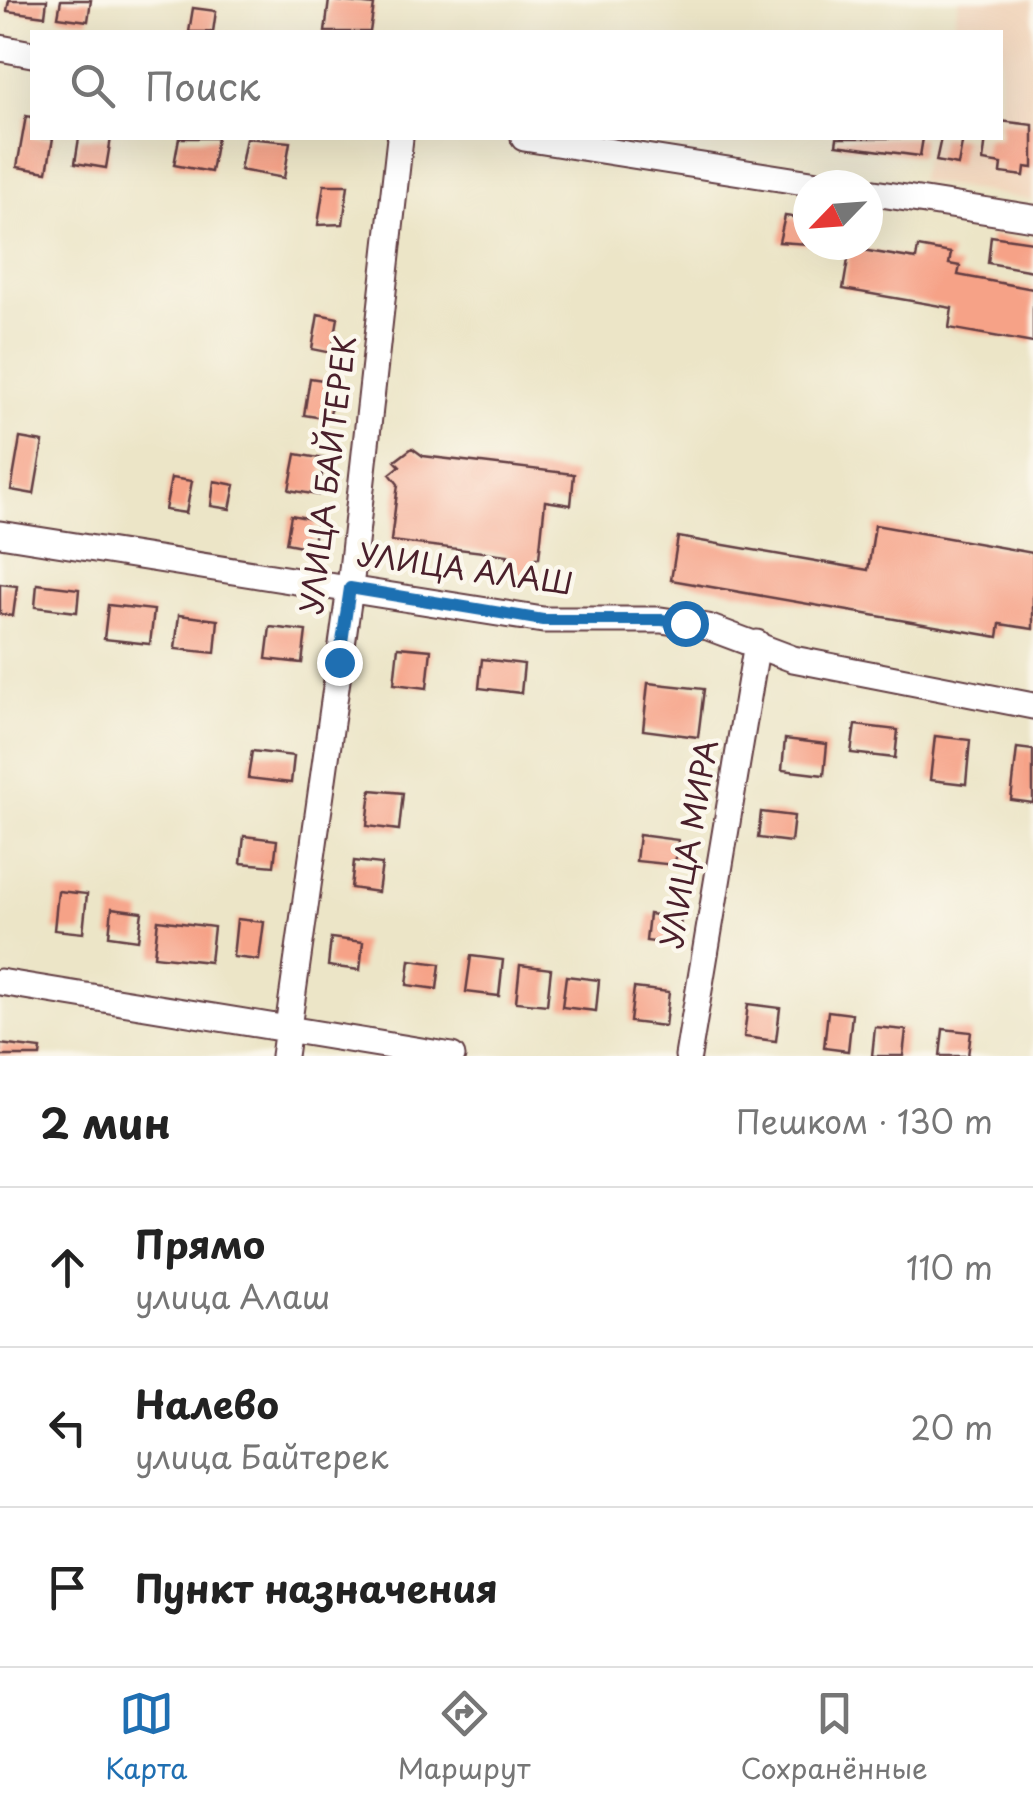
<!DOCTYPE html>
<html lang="ru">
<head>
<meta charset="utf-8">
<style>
	:root { --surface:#fff; --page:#f2f2f2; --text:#222; --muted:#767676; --line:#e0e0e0; --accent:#1f6fb2 }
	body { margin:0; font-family:"Playpen Sans",sans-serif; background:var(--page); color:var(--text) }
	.compass { position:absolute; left:793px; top:170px; width:90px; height:90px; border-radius:50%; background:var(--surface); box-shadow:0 10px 40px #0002; rotate:245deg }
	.stop { position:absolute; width:30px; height:30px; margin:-22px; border:8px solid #1f6fb2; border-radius:50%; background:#fff }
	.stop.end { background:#1f6fb2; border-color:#fff; box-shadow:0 2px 10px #0008 }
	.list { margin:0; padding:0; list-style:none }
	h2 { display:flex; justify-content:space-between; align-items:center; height:130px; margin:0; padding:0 40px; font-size:42px }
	h2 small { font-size:32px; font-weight:400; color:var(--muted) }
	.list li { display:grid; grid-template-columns:65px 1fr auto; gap:30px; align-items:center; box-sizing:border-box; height:160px; padding:0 40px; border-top:2px solid var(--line) }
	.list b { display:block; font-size:38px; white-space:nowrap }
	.list p { margin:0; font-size:32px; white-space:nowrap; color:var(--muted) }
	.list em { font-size:32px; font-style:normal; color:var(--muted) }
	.icon { flex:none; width:55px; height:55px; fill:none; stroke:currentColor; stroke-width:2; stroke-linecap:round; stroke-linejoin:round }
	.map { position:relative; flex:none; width:1033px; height:1056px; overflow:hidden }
	.search { position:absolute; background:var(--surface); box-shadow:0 10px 40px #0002; left:30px; right:30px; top:30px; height:110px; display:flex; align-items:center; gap:25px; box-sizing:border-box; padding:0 35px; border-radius:0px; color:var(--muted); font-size:38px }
	.sheet { height:610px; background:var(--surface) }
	nav { display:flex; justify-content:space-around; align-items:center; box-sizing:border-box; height:140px; border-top:2px solid var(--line); background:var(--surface); font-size:28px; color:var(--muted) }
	nav a { display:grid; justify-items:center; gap:5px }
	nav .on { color:var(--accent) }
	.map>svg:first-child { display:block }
</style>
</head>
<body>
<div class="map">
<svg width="1033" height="1056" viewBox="0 0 1033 1056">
	<rect width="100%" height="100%" fill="#fbf7ec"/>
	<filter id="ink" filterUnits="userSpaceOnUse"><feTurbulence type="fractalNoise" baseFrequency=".01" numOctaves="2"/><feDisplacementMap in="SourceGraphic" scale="20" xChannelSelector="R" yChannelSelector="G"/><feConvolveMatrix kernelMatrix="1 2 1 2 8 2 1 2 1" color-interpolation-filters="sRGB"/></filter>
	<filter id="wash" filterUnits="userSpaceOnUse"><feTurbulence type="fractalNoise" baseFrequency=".0048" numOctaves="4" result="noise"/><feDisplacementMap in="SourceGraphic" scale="40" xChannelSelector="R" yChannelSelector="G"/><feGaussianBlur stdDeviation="2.25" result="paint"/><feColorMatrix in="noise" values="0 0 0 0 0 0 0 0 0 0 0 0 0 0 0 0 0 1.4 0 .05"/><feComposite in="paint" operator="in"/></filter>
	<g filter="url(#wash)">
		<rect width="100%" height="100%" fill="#ece5c7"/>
		<path fill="#f1d5bc" d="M 959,0 L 1033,0 L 1033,200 L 919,181 L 929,138 L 1000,138 L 1000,32 L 952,32 Z"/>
		<g id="blocks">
			<path fill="#f6a287" d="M 9,0 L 47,0 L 45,16 L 7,11 Z
				M 61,0 L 91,0 L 88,21 L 58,17 Z
				M 329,0 L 374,5 L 370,32 L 325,32 Z
				M 193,8 L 216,11 L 213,32 L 189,32 Z
				M 26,116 L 32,117 L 32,138 L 53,138 L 47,172 L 17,167 Z
				M 1000,121 L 1033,125 L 1033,168 L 1025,167 L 1024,176 L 1001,173 L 1002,164 L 983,161 L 986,138 L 1000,138 Z
				M 79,138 L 111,138 L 106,168 L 75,163 Z
				M 179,138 L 217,138 L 211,172 L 174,165 Z
				M 246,138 L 290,142 L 284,178 L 240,170 Z
				M 837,138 L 923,138 L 920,156 L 836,145 Z
				M 941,138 L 963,138 L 958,165 L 936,161 Z
				M 324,185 L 348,185 L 343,224 L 318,225 Z
				M 785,216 L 808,219 L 808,244 L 779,242 Z
				M 991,236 L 1033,242 L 1033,271 L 988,263 Z
				M 918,247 L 951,253 L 949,264 L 960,266 L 958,275 L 1033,289 L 1033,343 L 949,328 L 952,308 L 843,289 L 850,248 L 916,259 Z
				M 318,314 L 338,318 L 332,353 L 312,349 Z
				M 310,378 L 336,382 L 329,419 L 304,415 Z
				M 20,438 L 43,442 L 34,494 L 11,490 Z
				M 412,448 L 423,456 L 574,474 L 571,505 L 545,501 L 539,558 L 536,558 L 532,581 L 504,577 L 508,555 L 391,541 L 398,484 L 390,474 L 400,466 L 395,461 Z
				M 296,454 L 325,459 L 318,495 L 289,490 Z
				M 171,478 L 192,481 L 186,513 L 165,510 Z
				M 214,481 L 235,485 L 230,509 L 211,506 Z
				M 291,515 L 317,520 L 312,548 L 286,543 Z
				M 875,525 L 1033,553 L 1033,629 L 1000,624 L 998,637 L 671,580 L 678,537 L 868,570 Z
				M 0,584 L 17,586 L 13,616 L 0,614 Z
				M 37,584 L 79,589 L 77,612 L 35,607 Z
				M 108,605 L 154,610 L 150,644 L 104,639 Z
				M 179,615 L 218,620 L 215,653 L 175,649 Z
				M 270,627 L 306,631 L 302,663 L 266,659 Z
				M 398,647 L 431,650 L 427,688 L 394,684 Z
				M 482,659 L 524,664 L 521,693 L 479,688 Z
				M 648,683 L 704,689 L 698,737 L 643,730 Z
				M 855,725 L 898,730 L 895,758 L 851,753 Z
				M 935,736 L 970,740 L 966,784 L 930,780 Z
				M 785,739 L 827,744 L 824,775 L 782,770 Z
				M 1017,748 L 1033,750 L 1033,803 L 1011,800 Z
				M 252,751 L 294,756 L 291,783 L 248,778 Z
				M 371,790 L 403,793 L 399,830 L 367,826 Z
				M 761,812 L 794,816 L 791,842 L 758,838 Z
				M 639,835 L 678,840 L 675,865 L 636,861 Z
				M 244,836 L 277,840 L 274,866 L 241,863 Z
				M 354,861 L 382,864 L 378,892 L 351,888 Z
				M 58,891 L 87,894 L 83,933 L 54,930 Z
				M 112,908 L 142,912 L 138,940 L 109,936 Z
				M 649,914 L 681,918 L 678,945 L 646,941 Z
				M 237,919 L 264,922 L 259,960 L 233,957 Z
				M 158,920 L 214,927 L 210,962 L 154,956 Z
				M 331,938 L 363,942 L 360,970 L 328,966 Z
				M 471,956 L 503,960 L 499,996 L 466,992 Z
				M 410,960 L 440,964 L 437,989 L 407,985 Z
				M 520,965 L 551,969 L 547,1005 L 516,1002 Z
				M 566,976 L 599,980 L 596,1011 L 562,1007 Z
				M 634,988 L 669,992 L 665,1026 L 630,1022 Z
				M 748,1004 L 780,1008 L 776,1041 L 744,1037 Z
				M 828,1011 L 852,1014 L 848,1051 L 824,1048 Z
				M 875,1027 L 906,1030 L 903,1056 L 872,1056 Z
				M 943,1029 L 971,1032 L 968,1056 L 940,1056 Z
				M 0,1044 L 41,1049 L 40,1056 L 0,1056 Z"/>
		</g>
	</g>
	<g filter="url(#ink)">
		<use href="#blocks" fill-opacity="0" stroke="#623d42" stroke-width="2.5"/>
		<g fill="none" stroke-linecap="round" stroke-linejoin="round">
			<defs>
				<path id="minor" d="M 0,48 L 32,54
					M 524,138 L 824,185
					M 868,192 L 1033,218
					M 0,534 L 543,620 L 661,620 L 708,627 L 793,659 L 1033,706
					M 0,982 L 452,1056
					M 284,1056 L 350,588 L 400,138
					M 688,1056 L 757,643"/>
			</defs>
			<use href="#minor" stroke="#623d42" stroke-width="29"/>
			<use href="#minor" stroke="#fff" stroke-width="25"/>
		</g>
	</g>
	<g fill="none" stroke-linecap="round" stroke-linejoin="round" filter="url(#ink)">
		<path stroke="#1f6fb2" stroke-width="12" d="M 339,662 L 350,588 L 543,620 L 662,620 L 685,623"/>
	</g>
	<g text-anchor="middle" stroke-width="9" stroke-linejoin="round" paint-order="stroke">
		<g font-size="30" fill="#4a1f2b" stroke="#fbf7ec">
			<text transform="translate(329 475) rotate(-83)" y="10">УЛИЦА БАЙТЕРЕК</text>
			<text transform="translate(465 570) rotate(8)" y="10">УЛИЦА АЛАШ</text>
			<text transform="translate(690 844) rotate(-80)" y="10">УЛИЦА МИРА</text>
		</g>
	</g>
</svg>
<svg class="compass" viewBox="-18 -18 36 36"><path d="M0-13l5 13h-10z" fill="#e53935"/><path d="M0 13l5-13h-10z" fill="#767676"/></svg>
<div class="stop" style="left:685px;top:623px"></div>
<div class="stop end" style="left:339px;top:662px"></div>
<div class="search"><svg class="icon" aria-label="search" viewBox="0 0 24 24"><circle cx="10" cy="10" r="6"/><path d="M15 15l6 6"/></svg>Поиск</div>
</div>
<section class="sheet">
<h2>2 мин<small>Пешком · 130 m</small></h2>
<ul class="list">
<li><svg class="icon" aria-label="ahead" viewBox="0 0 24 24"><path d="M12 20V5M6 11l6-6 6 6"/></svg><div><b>Прямо</b><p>улица Алаш</p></div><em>110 m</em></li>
<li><svg class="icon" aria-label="left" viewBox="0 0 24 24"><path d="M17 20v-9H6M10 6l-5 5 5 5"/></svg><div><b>Налево</b><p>улица Байтерек</p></div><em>20 m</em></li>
<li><svg class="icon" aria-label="arrive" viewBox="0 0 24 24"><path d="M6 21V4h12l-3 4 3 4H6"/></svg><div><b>Пункт назначения</b></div></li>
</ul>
</section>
<nav>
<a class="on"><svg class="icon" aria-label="map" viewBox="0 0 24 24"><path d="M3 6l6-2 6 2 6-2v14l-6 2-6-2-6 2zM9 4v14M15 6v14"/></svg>Карта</a>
<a><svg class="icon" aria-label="directions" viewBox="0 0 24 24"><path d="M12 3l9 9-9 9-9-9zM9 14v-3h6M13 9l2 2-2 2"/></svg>Маршрут</a>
<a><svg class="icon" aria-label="saved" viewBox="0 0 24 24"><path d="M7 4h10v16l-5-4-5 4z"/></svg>Сохранённые</a>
</nav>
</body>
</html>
